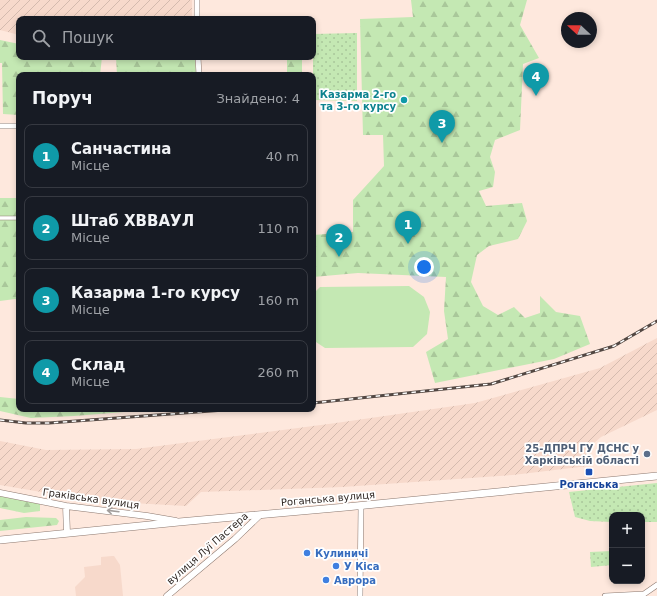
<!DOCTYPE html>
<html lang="uk">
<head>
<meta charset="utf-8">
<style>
	:root { --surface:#171b24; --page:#242831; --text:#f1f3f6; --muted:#9ea1a6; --line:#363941; --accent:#d14473 }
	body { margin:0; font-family:"DejaVu Sans",sans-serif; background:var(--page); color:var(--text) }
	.controls { position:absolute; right:12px; bottom:12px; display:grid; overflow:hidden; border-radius:8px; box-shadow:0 2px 6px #0003 }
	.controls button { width:36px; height:36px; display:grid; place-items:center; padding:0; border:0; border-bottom:1px solid var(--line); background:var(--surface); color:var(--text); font:20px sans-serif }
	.compass { position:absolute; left:561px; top:12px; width:36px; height:36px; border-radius:50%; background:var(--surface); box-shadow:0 2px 6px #0003; rotate:292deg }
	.you { position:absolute; left:424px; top:267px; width:14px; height:14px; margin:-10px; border:3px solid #fff; border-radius:50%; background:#1a73e8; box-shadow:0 0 0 6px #1a73e833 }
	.badge { display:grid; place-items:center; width:26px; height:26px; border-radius:50%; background:var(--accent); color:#fff; font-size:13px; font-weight:700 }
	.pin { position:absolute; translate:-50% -33px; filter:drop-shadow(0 1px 2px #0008) }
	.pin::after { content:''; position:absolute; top:21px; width:14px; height:12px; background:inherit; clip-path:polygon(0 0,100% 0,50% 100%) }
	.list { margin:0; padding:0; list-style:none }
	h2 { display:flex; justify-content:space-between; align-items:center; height:52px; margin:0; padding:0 16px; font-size:17px }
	h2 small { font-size:13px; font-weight:400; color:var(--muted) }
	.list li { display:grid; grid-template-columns:26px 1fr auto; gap:12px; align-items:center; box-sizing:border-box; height:64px; margin:0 8px 8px; padding:0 8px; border:1px solid var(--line); border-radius:8px }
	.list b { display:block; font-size:15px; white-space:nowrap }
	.list p { margin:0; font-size:13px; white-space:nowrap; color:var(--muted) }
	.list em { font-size:13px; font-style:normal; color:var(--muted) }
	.icon { flex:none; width:22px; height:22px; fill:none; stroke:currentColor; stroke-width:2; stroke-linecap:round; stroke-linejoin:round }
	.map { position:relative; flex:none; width:657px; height:596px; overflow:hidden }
	.search { position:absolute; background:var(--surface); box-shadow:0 2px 6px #0003; left:16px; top:16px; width:300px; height:44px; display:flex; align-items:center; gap:10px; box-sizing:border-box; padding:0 14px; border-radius:8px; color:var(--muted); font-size:15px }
	.panel { position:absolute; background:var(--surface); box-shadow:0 2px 6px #0003; left:16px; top:72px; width:300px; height:340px; border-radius:8px }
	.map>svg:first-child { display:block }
</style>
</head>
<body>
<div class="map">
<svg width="657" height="596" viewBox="0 0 657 596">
	<defs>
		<pattern id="industrial-furrows" width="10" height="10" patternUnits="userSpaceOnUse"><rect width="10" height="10" fill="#f7d9cb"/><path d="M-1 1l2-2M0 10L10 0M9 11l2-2" fill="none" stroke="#d4baae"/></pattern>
		<pattern id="grass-dots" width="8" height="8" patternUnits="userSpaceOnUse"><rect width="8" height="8" fill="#c4e8b3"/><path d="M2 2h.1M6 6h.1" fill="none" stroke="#a9c79a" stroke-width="1.8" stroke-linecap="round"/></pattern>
		<pattern id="forest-firs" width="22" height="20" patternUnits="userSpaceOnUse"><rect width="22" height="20" fill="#c4e8b3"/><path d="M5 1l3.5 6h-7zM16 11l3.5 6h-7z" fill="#a9c79a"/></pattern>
	</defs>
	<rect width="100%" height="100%" fill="#fee8dd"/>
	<path fill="#f7d9cb" d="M 112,556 L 114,556 L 120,565 L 123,596 L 76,596 L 75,587 L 85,577 L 84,567 L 101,565 L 101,557 Z"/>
	<path fill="url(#industrial-furrows)" d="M 0,0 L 192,0 L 192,19 L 19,19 L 19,35 L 0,30 Z
		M 657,338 L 657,410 L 601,437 L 586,450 L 588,466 L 513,475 L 343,487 L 201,492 L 186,506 L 132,503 L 47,493 L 0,485 L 0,441 L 46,450 L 136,449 L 336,423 L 475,403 L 600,368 Z"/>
	<path fill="url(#grass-dots)" d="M 357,33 L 357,101 L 313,100 L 313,34 Z
		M 657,483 L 657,522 L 642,522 L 642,515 L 612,515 L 612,522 L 590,521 L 575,517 L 569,492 Z
		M 612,551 L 612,565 L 591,567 L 590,552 Z"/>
	<path fill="url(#forest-firs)" d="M 411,0 L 527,0 L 520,25 L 539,58 L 523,64 L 520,130 L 495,140 L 490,157 L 495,172 L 493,187 L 479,191 L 486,206 L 522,203 L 527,221 L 518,239 L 489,246 L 477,255 L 471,282 L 483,306 L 498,315 L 514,307 L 525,318 L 540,313 L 540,296 L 556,312 L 580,316 L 590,344 L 554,359 L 435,383 L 426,352 L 448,339 L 444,311 L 446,277 L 358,273 L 313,277 L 313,235 L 353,232 L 353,200 L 384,166 L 383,135 L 363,135 L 360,19 L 413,17 Z
		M 0,40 L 19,44 L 19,57 L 102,57 L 100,75 L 19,75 L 19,115 L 3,114 L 2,63 L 0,63 Z
		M 116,57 L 195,57 L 196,75 L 117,75 Z
		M 287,57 L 302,57 L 302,75 L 287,75 Z
		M 0,198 L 19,198 L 19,300 L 15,299 L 0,301 Z
		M 0,397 L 19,399 L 19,409 L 124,409 L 124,412 L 74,416 L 31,418 L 0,411 Z
		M 0,496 L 40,504 L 40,511 L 24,513 L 0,508 Z
		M 26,517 L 56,518 L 59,521 L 57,525 L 0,531 L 0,520 Z"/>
	<path fill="#c4e8b3" d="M 409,286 L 424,297 L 430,312 L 427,334 L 413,347 L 325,348 L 313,340 L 313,294 L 320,287 Z"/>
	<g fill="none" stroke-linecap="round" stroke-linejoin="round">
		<defs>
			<path id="pedestrian" d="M 0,218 L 19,218"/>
			<path id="minor" d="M 197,0 L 197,19
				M 198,57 L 199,75
				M 0,126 L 19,126
				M 360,596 L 361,506
				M 605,596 L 644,594 L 657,585"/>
			<path id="tertiary" d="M 0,493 L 66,506 L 147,516 L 176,521
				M 66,506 L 67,533
				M 167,596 L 235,539 L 260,515"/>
			<path id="secondary" d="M 0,540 L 179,522 L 346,507 L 657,476"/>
		</defs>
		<use href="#pedestrian" stroke="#8c786f" stroke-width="4.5"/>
		<use href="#minor" stroke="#8c786f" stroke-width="6"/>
		<use href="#tertiary" stroke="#8c786f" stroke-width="7"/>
		<use href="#secondary" stroke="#8c786f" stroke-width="8"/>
		<use href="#pedestrian" stroke="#fff" stroke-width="3.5"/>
		<use href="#minor" stroke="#fff" stroke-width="5"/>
		<use href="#tertiary" stroke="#fff" stroke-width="6"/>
		<use href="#secondary" stroke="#fff" stroke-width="7"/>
		<defs>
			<path id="rail" d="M 313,403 L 491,384 L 614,346 L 657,321
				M 0,420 L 26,423 L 49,423 L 238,409"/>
		</defs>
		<use href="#rail" stroke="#524742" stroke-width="3"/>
		<use href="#rail" stroke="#fff" stroke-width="1.5" stroke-dasharray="4.5" stroke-linecap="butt"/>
	</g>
	<defs><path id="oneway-shaft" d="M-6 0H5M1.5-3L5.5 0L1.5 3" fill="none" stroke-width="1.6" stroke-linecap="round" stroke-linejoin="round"/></defs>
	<use stroke="#a29e9c" href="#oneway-shaft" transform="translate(113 511) rotate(-173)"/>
	<circle fill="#0f9aa8" stroke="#fff" stroke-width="1.5" cx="404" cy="100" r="4"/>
	<circle fill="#5c6f8a" stroke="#fff" stroke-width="1.5" cx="647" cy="454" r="4"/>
	<rect fill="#1a4fb4" stroke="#fff" stroke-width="1.5" x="585" y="468" width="8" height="8" rx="2"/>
	<g fill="#3f7fe0" stroke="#fff" stroke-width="1.5">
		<circle cx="307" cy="553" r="4"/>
		<circle cx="336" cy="566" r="4"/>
		<circle cx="326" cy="580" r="4"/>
	</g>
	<g text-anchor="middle" stroke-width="3.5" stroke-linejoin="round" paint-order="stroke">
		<g font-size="10" font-weight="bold" fill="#0d838f" stroke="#fff" text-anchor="end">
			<text x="396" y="98">Казарма 2-го<tspan x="396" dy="12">та 3-го курсу</tspan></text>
		</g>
		<g font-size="10" font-weight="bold" fill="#4e5e75" stroke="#fff" text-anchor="end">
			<text x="639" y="452">25-ДПРЧ ГУ ДСНС у<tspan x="639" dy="12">Харківській області</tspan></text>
		</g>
		<g font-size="10" font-weight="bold" fill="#164399" stroke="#fff">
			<text x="589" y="488">Роганська</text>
		</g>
		<g font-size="10" fill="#302824" stroke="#fff">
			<text transform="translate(91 498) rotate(8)" y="4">Граківська вулиця</text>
			<text transform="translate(328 498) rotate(-5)" y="4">Роганська вулиця</text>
			<text transform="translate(207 548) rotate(-41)" y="4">вулиця Луї Пастера</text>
		</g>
		<g font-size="10" font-weight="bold" fill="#366cbe" stroke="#fff" text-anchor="start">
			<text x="315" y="557">Кулиничі</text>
			<text x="344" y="570">У Кіса</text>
			<text x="334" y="584">Аврора</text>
		</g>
	</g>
</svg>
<div class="controls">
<button>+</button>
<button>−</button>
</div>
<svg class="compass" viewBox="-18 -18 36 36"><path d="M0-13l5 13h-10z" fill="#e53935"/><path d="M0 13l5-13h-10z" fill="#9ea1a6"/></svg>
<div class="you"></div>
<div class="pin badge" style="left:408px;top:244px;background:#0f9aa8">1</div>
<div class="pin badge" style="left:339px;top:257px;background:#0f9aa8">2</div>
<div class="pin badge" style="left:442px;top:143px;background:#0f9aa8">3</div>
<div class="pin badge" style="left:536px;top:96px;background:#0f9aa8">4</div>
<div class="search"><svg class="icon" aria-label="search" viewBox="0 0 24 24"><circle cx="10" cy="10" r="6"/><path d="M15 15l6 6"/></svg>Пошук</div>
<section class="panel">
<h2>Поруч<small>Знайдено: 4</small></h2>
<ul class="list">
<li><span class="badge" style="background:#0f9aa8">1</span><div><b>Санчастина</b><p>Місце</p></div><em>40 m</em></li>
<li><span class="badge" style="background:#0f9aa8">2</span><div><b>Штаб ХВВАУЛ</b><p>Місце</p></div><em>110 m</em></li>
<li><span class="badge" style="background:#0f9aa8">3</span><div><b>Казарма 1-го курсу</b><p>Місце</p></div><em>160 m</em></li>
<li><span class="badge" style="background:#0f9aa8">4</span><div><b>Склад</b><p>Місце</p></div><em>260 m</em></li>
</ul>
</section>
</div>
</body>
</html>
